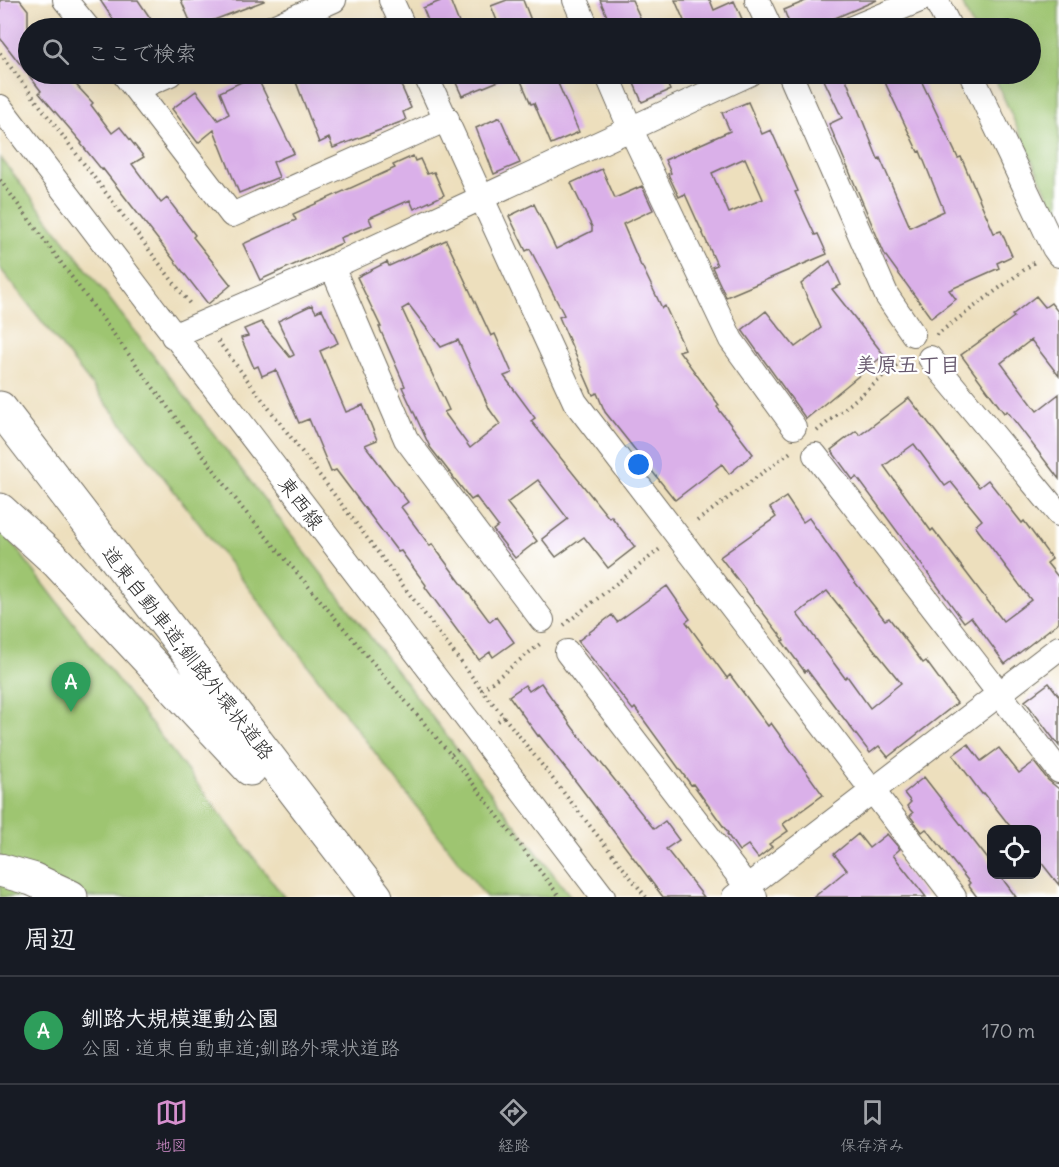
<!DOCTYPE html>
<html lang="ja">
<head>
<meta charset="utf-8">
<style>
	:root { --surface:#171b24; --page:#20242c; --text:#f1f3f6; --muted:#9ea1a6; --line:#363941; --accent:#d690ce }
	body { margin:0; font-family:Delius,"Klee One",sans-serif; background:var(--page); color:var(--text) }
	.controls { position:absolute; right:18px; bottom:18px; display:grid; overflow:hidden; border-radius:12px; box-shadow:0 6px 24px #0002 }
	.controls button { width:54px; height:54px; display:grid; place-items:center; padding:0; border:0; border-bottom:2px solid var(--line); background:var(--surface); color:var(--text); font:30px sans-serif }
	.you { position:absolute; left:639px; top:465px; width:21px; height:21px; margin:-15px; border:4px solid #fff; border-radius:50%; background:#1a73e8; box-shadow:0 0 0 9px #1a73e833 }
	.badge { display:grid; place-items:center; width:39px; height:39px; border-radius:50%; background:var(--accent); color:#fff; font-size:20px; font-weight:700 }
	.pin { position:absolute; translate:-50% -50px; filter:drop-shadow(0 2px 3px #0008) }
	.pin::after { content:''; position:absolute; top:32px; width:21px; height:18px; background:inherit; clip-path:polygon(0 0,100% 0,50% 100%) }
	.list { margin:0; padding:0; list-style:none }
	h2 { display:flex; justify-content:space-between; align-items:center; height:78px; margin:0; padding:0 24px; font-size:26px }
	h2 small { font-size:20px; font-weight:400; color:var(--muted) }
	.list li { display:grid; grid-template-columns:39px 1fr auto; gap:18px; align-items:center; box-sizing:border-box; height:108px; padding:0 24px; border-top:2px solid var(--line) }
	.list b { display:block; font-size:22px; white-space:nowrap }
	.list p { margin:0; font-size:20px; white-space:nowrap; color:var(--muted) }
	.list em { font-size:20px; font-style:normal; color:var(--muted) }
	.icon { flex:none; width:33px; height:33px; fill:none; stroke:currentColor; stroke-width:2; stroke-linecap:round; stroke-linejoin:round }
	.map { position:relative; flex:none; width:1059px; height:897px; overflow:hidden }
	.search { position:absolute; background:var(--surface); box-shadow:0 6px 24px #0002; left:18px; right:18px; top:18px; height:66px; display:flex; align-items:center; gap:15px; box-sizing:border-box; padding:0 21px; border-radius:33px; color:var(--muted); font-size:22px }
	.sheet { height:186px; background:var(--surface) }
	nav { display:flex; justify-content:space-around; align-items:center; box-sizing:border-box; height:84px; border-top:2px solid var(--line); background:var(--surface); font-size:16px; color:var(--muted) }
	nav a { display:grid; justify-items:center; gap:3px }
	nav .on { color:var(--accent) }
	.map>svg:first-child { display:block }
</style>
</head>
<body>
<div class="map">
<svg width="1059" height="897" viewBox="0 0 1059 897">
	<rect width="100%" height="100%" fill="#fff"/>
	<filter id="ink" filterUnits="userSpaceOnUse"><feTurbulence type="fractalNoise" baseFrequency=".0167" numOctaves="2"/><feDisplacementMap in="SourceGraphic" scale="12" xChannelSelector="R" yChannelSelector="G"/><feConvolveMatrix kernelMatrix="1 2 1 2 8 2 1 2 1" color-interpolation-filters="sRGB"/></filter>
	<filter id="wash" filterUnits="userSpaceOnUse"><feTurbulence type="fractalNoise" baseFrequency=".008" numOctaves="4" result="noise"/><feDisplacementMap in="SourceGraphic" scale="24" xChannelSelector="R" yChannelSelector="G"/><feGaussianBlur stdDeviation="1.35" result="paint"/><feColorMatrix in="noise" values="0 0 0 0 0 0 0 0 0 0 0 0 0 0 0 0 0 1.4 0 .05"/><feComposite in="paint" operator="in"/></filter>
	<g filter="url(#wash)">
		<rect width="100%" height="100%" fill="#eddfbd"/>
		<path fill="#9ec571" stroke="#64784e" stroke-width="1.5" d="M 970,0 L 1059,0 L 1059,220 L 993,74 L 1030,74 L 1030,28 L 973,28 L 962,3 Z
			M 0,157 L 571,897 L 486,897 L 131,435 L 0,268 Z
			M 0,527 L 284,897 L 0,897 Z"/>
		<g id="blocks">
			<path fill="#dab0e9" fill-rule="evenodd" d="M 0,0 L 20,0 L 28,10 L 28,74 L 66,74 L 93,103 L 91,105 L 112,133 L 120,127 L 144,157 L 132,164 L 161,203 L 167,198 L 195,235 L 193,237 L 231,285 L 208,304 L 103,169 L 102,170 L 81,144 L 82,143 L 39,93 L 41,91 L 0,38 Z
				M 100,0 L 138,0 L 157,28 L 119,28 Z
				M 181,0 L 264,0 L 264,1 L 193,28 Z
				M 443,0 L 450,0 L 461,28 L 431,28 L 423,8 Z
				M 507,0 L 523,0 L 534,28 L 500,28 L 491,6 Z
				M 600,0 L 632,0 L 645,28 L 612,28 Z
				M 675,0 L 710,0 L 714,10 L 734,1 L 743,21 L 727,28 L 673,28 L 685,23 Z
				M 808,0 L 877,0 L 812,28 L 791,28 L 784,10 Z
				M 293,74 L 396,74 L 411,108 L 403,112 L 406,120 L 333,148 L 329,138 L 319,143 Z
				M 452,74 L 516,74 L 462,96 Z
				M 518,74 L 554,74 L 579,132 L 551,144 L 534,103 L 531,104 Z
				M 630,74 L 663,74 L 670,90 L 642,102 Z
				M 839,74 L 844,74 L 878,159 L 880,158 L 910,227 L 944,211 L 920,151 L 918,152 L 881,74 L 918,74 L 958,158 L 961,157 L 994,233 L 1001,231 L 1012,256 L 997,263 L 999,268 L 949,290 L 956,299 L 931,318 L 885,255 L 829,124 L 842,118 L 824,80 Z
				M 256,75 L 294,153 L 273,162 L 279,177 L 239,193 L 214,130 L 198,143 L 172,109 L 196,91 L 218,120 L 229,114 L 220,92 Z
				M 748,102 L 762,134 L 771,130 L 798,191 L 795,192 L 815,235 L 818,234 L 827,254 L 726,297 L 712,267 L 717,265 L 685,194 L 679,197 L 668,174 L 671,173 L 665,160 L 730,131 L 722,113 ZM 745,158 L 763,199 L 729,213 L 712,173 Z
				M 500,117 L 520,163 L 494,174 L 476,128 Z
				M 413,156 L 415,161 L 420,159 L 427,174 L 434,172 L 444,195 L 414,209 L 410,200 L 369,218 L 372,225 L 340,238 L 342,243 L 260,280 L 243,244 L 296,220 L 293,214 L 395,168 L 393,165 Z
				M 602,169 L 615,198 L 642,186 L 653,210 L 623,224 L 641,266 L 642,266 L 662,308 L 665,306 L 685,349 L 679,351 L 719,405 L 717,407 L 753,454 L 729,474 L 722,464 L 675,500 L 605,412 L 597,393 L 593,395 L 559,317 L 564,315 L 530,249 L 526,251 L 509,216 L 534,204 L 556,249 L 592,231 L 592,227 L 571,183 Z
				M 446,240 L 491,336 L 495,334 L 512,373 L 504,376 L 535,418 L 531,421 L 609,518 L 611,516 L 635,547 L 608,568 L 584,537 L 556,557 L 542,539 L 568,519 L 538,480 L 507,503 L 537,541 L 515,558 L 493,530 L 498,526 L 476,497 L 471,500 L 430,447 L 402,387 L 405,386 L 379,327 L 381,327 L 357,277 L 387,262 L 389,266 ZM 409,305 L 441,347 L 458,340 L 490,410 L 500,424 L 470,448 L 444,412 L 449,410 L 402,309 Z
				M 830,261 L 841,285 L 832,289 L 884,355 L 806,419 L 742,330 L 766,311 L 795,347 L 821,328 L 801,284 Z
				M 1036,296 L 1045,307 L 1051,303 L 1059,313 L 1059,376 L 1031,340 L 1001,363 L 1037,411 L 1059,394 L 1059,479 L 1007,411 L 1004,413 L 961,355 L 1014,317 L 1012,315 Z
				M 312,305 L 316,312 L 322,309 L 338,343 L 320,351 L 346,412 L 363,405 L 377,440 L 365,445 L 408,502 L 401,507 L 430,546 L 432,544 L 490,622 L 496,617 L 514,642 L 493,657 L 490,652 L 479,660 L 425,587 L 426,585 L 401,551 L 398,552 L 336,470 L 331,472 L 309,419 L 299,423 L 276,370 L 262,376 L 258,366 L 254,368 L 241,338 L 248,336 L 244,329 L 261,322 L 290,357 L 294,355 L 278,321 Z
				M 909,398 L 979,487 L 988,480 L 1022,523 L 1024,521 L 1052,559 L 1047,563 L 1059,578 L 1059,622 L 1005,664 L 971,617 L 964,622 L 857,477 L 853,480 L 831,450 L 856,431 L 860,435 ZM 914,444 L 945,486 L 951,482 L 982,520 L 975,526 L 1031,600 L 1003,621 L 933,529 L 931,531 L 884,466 Z
				M 786,497 L 803,522 L 809,518 L 846,571 L 885,620 L 889,618 L 923,663 L 926,661 L 957,703 L 888,757 L 879,746 L 870,753 L 807,670 L 805,672 L 782,641 L 784,640 L 720,557 L 776,517 L 770,508 ZM 827,591 L 901,683 L 870,708 L 847,676 L 845,678 L 797,614 Z
				M 667,586 L 690,619 L 686,622 L 727,678 L 730,675 L 768,726 L 771,723 L 823,795 L 783,824 L 788,831 L 769,844 L 772,847 L 758,858 L 748,845 L 739,851 L 727,834 L 728,833 L 693,784 L 691,785 L 635,708 L 633,710 L 578,641 L 612,615 L 617,622 Z
				M 541,683 L 573,728 L 654,829 L 665,821 L 679,840 L 666,849 L 704,897 L 663,897 L 577,783 L 539,735 L 538,736 L 509,696 L 525,685 L 529,691 Z
				M 1049,683 L 1059,696 L 1059,746 L 1025,701 Z
				M 968,744 L 981,761 L 999,748 L 1019,773 L 1034,762 L 1048,780 L 1059,789 L 1059,885 L 1036,856 L 1036,830 L 1013,830 L 984,793 L 982,794 L 953,755 Z
				M 924,777 L 987,858 L 992,865 L 992,874 L 999,874 L 1016,897 L 977,897 L 968,885 L 970,883 L 929,832 L 926,829 L 922,832 L 910,816 L 913,813 L 907,806 L 911,802 L 904,793 Z
				M 858,834 L 869,848 L 887,834 L 900,849 L 893,855 L 926,897 L 814,897 L 847,870 L 834,854 Z"/>
		</g>
	</g>
	<g filter="url(#ink)">
		<use href="#blocks" fill-opacity="0" stroke="#6f6a5e" stroke-width="1.5"/>
		<g fill="none" stroke-linecap="round" stroke-linejoin="round">
			<defs>
				<path id="street" d="M 65,0 L 88,28
					M 391,0 L 404,28
					M 575,0 L 587,28
					M 757,0 L 770,28
					M 936,0 L 950,28
					M 271,28 L 334,0
					M 852,28 L 920,0
					M 124,74 L 232,215 L 447,119
					M 425,74 L 575,402 L 954,897
					M 607,74 L 631,130 L 731,340 L 794,427
					M 790,74 L 887,296 L 913,334
					M 971,74 L 1054,248 L 1059,255
					M 136,89 L 170,74
					M 0,107 L 603,897
					M 332,267 L 406,439 L 542,620
					M 173,336 L 332,267 L 749,74
					M 930,358 L 1059,514
					M 815,455 L 1059,771
					M 567,652 L 755,897
					M 734,897 L 1059,648"/>
				<path id="secondary" d="M 0,870 L 32,879 L 71,897"/>
				<path id="highway" d="M 0,408 L 376,897
					M 0,510 L 57,562 L 250,769"/>
			</defs>
			<use href="#street" stroke="#6f6a5e" stroke-width="26"/>
			<use href="#secondary" stroke="#6f6a5e" stroke-width="35"/>
			<use href="#highway" stroke="#6f6a5e" stroke-width="35"/>
			<path stroke="#6f6a5e" stroke-width="4" stroke-dasharray="1.5 4.5" stroke-linecap="butt" d="M 0,53 L 190,304
				M 0,180 L 243,509 L 451,755 L 460,748
				M 936,335 L 1036,261
				M 218,341 L 482,690
				M 817,431 L 906,358
				M 697,521 L 792,451
				M 564,625 L 660,549
				M 504,717 L 646,897
				M 498,721 L 504,717 L 482,690 L 540,644
				M 451,755 L 560,897"/>
			<use href="#street" stroke="#fff" stroke-width="24"/>
			<use href="#secondary" stroke="#fff" stroke-width="33"/>
			<use href="#highway" stroke="#fff" stroke-width="33"/>
		</g>
	</g>
	<g text-anchor="middle" stroke-width="4.5" stroke-linejoin="round" paint-order="stroke">
		<g font-size="20" fill="#2b2b2b" stroke="#fff">
			<text transform="translate(301 503) rotate(53)" y="7">東西線</text>
			<text transform="translate(188 653) rotate(52)" y="7">道東自動車道;釧路外環状道路</text>
		</g>
		<g font-size="21" font-weight="bold" fill="#685a6e" stroke="#fff">
			<text x="908" y="372">美原五丁目</text>
		</g>
	</g>
</svg>
<div class="controls">
<button><svg class="icon" aria-label="locate" viewBox="0 0 24 24"><circle cx="12" cy="12" r="6"/><path d="M12 2v4M12 18v4M2 12h4M18 12h4"/></svg></button>
</div>
<div class="you"></div>
<div class="pin badge" style="left:71px;top:712px;background:#2e9e5b">A</div>
<div class="search"><svg class="icon" aria-label="search" viewBox="0 0 24 24"><circle cx="10" cy="10" r="6"/><path d="M15 15l6 6"/></svg>ここで検索</div>
</div>
<section class="sheet">
<h2>周辺<small></small></h2>
<ul class="list">
<li><span class="badge" style="background:#2e9e5b">A</span><div><b>釧路大規模運動公園</b><p>公園 · 道東自動車道;釧路外環状道路</p></div><em>170 m</em></li>
</ul>
</section>
<nav>
<a class="on"><svg class="icon" aria-label="map" viewBox="0 0 24 24"><path d="M3 6l6-2 6 2 6-2v14l-6 2-6-2-6 2zM9 4v14M15 6v14"/></svg>地図</a>
<a><svg class="icon" aria-label="directions" viewBox="0 0 24 24"><path d="M12 3l9 9-9 9-9-9zM9 14v-3h6M13 9l2 2-2 2"/></svg>経路</a>
<a><svg class="icon" aria-label="saved" viewBox="0 0 24 24"><path d="M7 4h10v16l-5-4-5 4z"/></svg>保存済み</a>
</nav>
</body>
</html>
